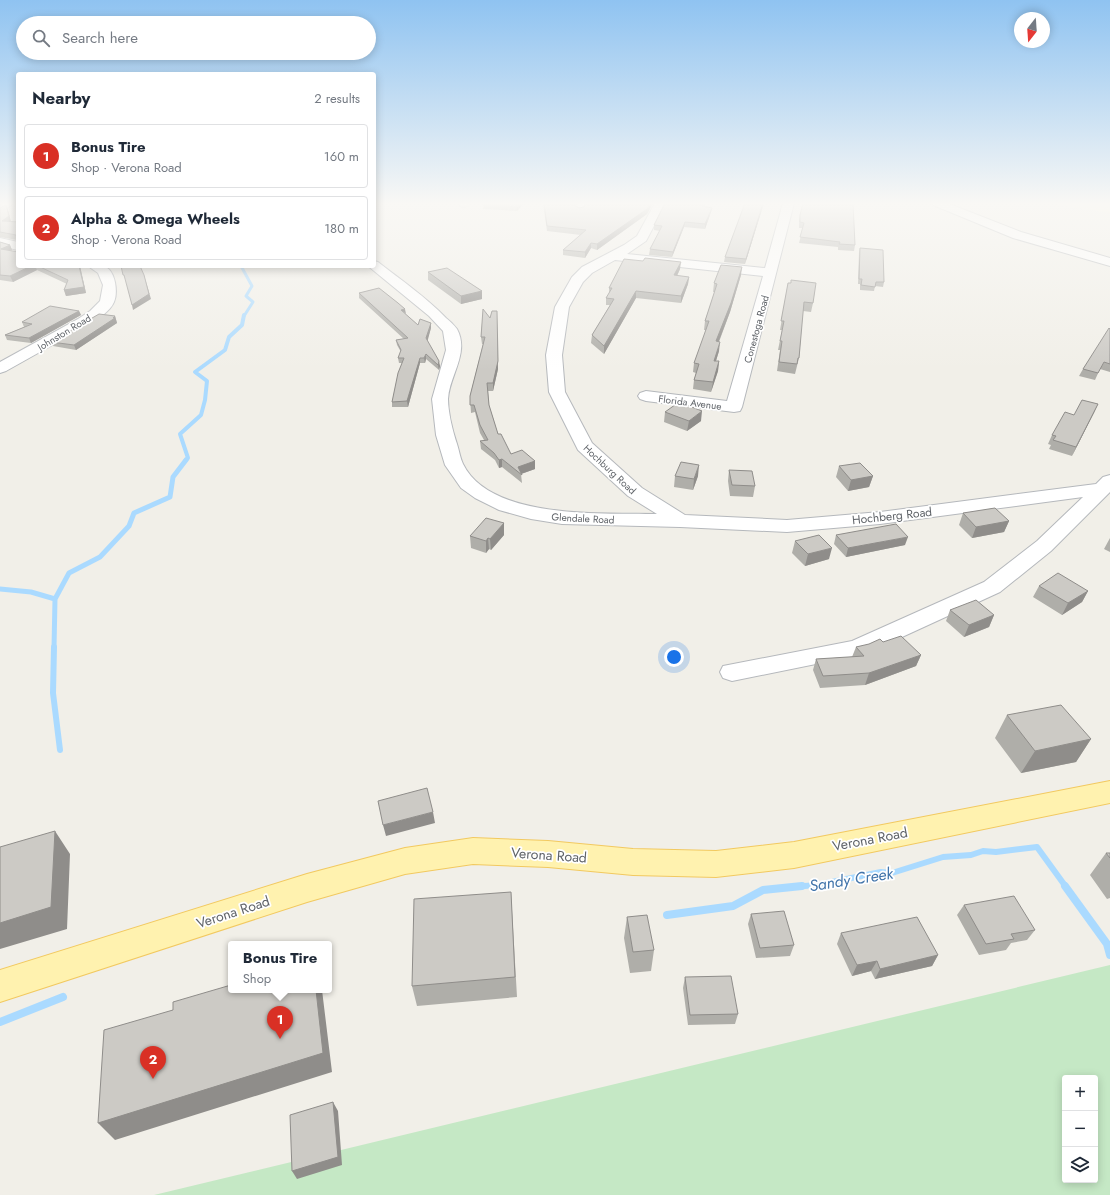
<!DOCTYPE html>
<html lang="en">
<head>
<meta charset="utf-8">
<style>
	:root { --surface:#fff; --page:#f2f2f3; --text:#1f2937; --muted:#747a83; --line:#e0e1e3; --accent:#d93025 }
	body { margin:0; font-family:Jost,sans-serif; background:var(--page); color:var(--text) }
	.controls { position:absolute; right:12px; bottom:12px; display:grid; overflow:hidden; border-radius:4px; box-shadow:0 2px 10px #0003 }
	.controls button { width:36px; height:36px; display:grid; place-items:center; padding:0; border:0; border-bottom:1px solid var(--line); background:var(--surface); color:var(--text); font:20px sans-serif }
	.compass { position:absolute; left:1014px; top:12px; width:36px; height:36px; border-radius:50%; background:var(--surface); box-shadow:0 2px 10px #0003; rotate:197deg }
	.you { position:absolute; left:674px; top:657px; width:14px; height:14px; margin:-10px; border:3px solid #fff; border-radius:50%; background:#1a73e8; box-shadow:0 0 0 6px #1a73e833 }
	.badge { display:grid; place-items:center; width:26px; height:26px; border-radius:50%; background:var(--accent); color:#fff; font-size:13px; font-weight:700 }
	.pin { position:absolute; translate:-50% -33px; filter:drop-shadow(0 1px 2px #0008) }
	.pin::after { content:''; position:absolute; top:21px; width:14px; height:12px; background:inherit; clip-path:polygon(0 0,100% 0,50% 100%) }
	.popup { position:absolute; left:228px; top:941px; width:104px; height:52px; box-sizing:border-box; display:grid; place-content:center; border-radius:4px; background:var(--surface); filter:drop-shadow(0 1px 3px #0005); font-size:13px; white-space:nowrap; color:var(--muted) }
	.popup b { font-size:15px; color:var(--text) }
	.popup::after { content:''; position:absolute; left:50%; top:100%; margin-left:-8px; border:8px solid transparent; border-top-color:var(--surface) }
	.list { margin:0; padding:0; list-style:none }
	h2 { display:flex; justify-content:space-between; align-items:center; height:52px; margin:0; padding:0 16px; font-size:17px }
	h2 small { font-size:13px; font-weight:400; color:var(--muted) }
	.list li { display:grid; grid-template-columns:26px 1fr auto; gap:12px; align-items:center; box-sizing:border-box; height:64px; margin:0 8px 8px; padding:0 8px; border:1px solid var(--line); border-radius:4px }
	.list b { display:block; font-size:15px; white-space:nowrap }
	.list p { margin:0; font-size:13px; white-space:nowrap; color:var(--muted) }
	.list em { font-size:13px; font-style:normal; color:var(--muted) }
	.icon { flex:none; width:22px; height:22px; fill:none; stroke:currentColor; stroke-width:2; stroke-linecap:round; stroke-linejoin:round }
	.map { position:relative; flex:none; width:1110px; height:1195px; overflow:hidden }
	.search { position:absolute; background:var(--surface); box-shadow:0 2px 10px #0003; left:16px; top:16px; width:360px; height:44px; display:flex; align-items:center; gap:10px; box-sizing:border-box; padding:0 14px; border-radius:22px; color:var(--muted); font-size:15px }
	.panel { position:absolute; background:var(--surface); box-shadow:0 2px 10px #0003; left:16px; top:72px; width:360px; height:196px; border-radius:4px }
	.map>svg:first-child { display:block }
</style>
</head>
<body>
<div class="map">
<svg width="1110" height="1195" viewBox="0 0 1110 1195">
	<rect width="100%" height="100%" fill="#f1efe8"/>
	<path fill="#fef7e0" d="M 1053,203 L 1110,203 L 1110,213 L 1060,205 Z"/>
	<path fill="#c5e8c5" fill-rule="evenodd" d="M 1110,965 L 1110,1195 L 154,1195 ZM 1065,1078 L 1095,1078 L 1095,1180 L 1065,1180 Z"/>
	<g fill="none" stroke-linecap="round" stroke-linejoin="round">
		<path stroke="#aadaff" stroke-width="3" d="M 241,266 L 252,286 L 246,296 L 253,302 L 244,316"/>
		<path stroke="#aadaff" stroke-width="4" d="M 185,461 L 188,458 L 180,434 L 201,415 L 205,400 L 207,381 L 195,372 L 225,350 L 229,337 L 242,325 L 244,315"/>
		<path stroke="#aadaff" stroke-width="5" d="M 0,589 L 31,592 L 55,599 L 54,648
			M 55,599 L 69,573 L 100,557 L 129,526 L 134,513 L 170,497 L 173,477 L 186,460"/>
		<path stroke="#aadaff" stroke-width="6" d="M 54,647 L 53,693 L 60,750
			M 792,887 L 817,885 L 881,872 L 892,873 L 943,857 L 971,855 L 983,851 L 996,852 L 1037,847 L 1066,887"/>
		<path stroke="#aadaff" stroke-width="8" d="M 1065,886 L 1107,944 L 1110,955
			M 667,915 L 733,906 L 763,890 L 802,886
			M 0,1022 L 63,997"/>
		<defs>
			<path id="minor" d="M 13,203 L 4,211 L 0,212 L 1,203 Z
				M 459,203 L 470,203 C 468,207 465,207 460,206 Z
				M 577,203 L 588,203 L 584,211 L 580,212 L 574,209 Z
				M 655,203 L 666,203 L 646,241 L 627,254 L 765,268 L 783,203 L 794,203 L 742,407 L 740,411 L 734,412 L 646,401 L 640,399 L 638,396 L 640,393 L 646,391 L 727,401 L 763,276 L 615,260 L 592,273 L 583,282 L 569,307 L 562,355 L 565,392 L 592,443 L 642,488 L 685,515 L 787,520 L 880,512 L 1096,484 L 1103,477 L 1110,475 L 1110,492 L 1051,551 L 1000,592 L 865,654 L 732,681 L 723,678 L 720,672 L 723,666 L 852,641 L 984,582 L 1037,541 L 1083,497 L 880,524 L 787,532 L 680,527 L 562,524 L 531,519 L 499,510 L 475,498 L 461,488 L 445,465 L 436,435 L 432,399 L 446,350 L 443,331 L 429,316 L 368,266 L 374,266 L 374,261 L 378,262 C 401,280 426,297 446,318 C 450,321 454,325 457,329 C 470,353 449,376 448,399 C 448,412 453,432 457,444 C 459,450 460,458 463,464 C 490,520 605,513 657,514 L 628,496 L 578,450 L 549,392 L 546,355 L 555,307 L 572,277 L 582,267 L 624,245 L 637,236 Z
				M 932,203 L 947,203 L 1021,232 L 1110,258 L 1110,266 L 1013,238 L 933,205 Z
				M 0,238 L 18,242 L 18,250 L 0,246 Z
				M 88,266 C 92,266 99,265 103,266 C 116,269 118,293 114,302 C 110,312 96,320 88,325 L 6,371 L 0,373 L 0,362 L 78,319 L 90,311 L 100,301 L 103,285 L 98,273 Z"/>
			<path id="major" d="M 1110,781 L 1110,803 L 794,868 L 716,877 L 633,875 L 548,867 L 473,864 L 405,874 L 307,902 L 0,1002 L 0,970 L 307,874 L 405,848 L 473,838 L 548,841 L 633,849 L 716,851 L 794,842 Z"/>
		</defs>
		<use href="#minor" stroke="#b5b8bc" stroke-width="2"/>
		<use href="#major" stroke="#f2c960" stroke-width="2"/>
		<use href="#minor" fill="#fff" fill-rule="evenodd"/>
		<use href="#major" fill="#fff2af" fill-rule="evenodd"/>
	</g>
	<path fill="#afaea9" d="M 484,203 L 524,203 L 517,211 L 483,209 Z
		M 543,203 L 576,203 L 575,206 L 579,208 L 584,207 L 586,203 L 653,203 L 647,214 L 597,250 L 591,248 L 585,258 L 563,255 L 563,250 L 581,235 L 547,231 Z
		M 764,203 L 745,264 L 724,262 L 725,257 Z
		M 6,205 L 11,221 L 18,222 L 17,240 L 0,237 L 0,208 Z
		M 704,207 L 712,208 L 711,212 L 705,229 L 684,227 L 672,257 L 649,255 L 650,249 L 660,231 L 654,230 L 654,225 Z
		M 800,215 L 855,245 L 854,251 L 838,250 L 838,247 L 799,243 L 803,228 L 799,228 L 799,220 Z
		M 0,242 L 10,245 L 12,250 L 11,251 L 18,266 L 80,266 L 86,293 L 66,296 L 64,290 L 67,284 L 37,270 L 13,282 L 0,280 Z
		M 860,248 L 884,282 L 883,287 L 875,286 L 874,291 L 860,290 L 860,284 L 858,284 L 859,252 Z
		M 680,269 L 677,276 L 689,277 L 688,284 L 681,303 L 636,298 L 604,354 L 591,343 L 592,335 L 610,305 L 606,305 L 606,298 L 609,294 L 609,288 Z
		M 428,272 L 482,291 L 482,299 L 461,304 L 428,280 Z
		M 741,275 L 730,312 L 719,342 L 719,351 L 716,361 L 719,361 L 718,371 L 711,392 L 693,389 L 694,380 L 696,373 L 693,372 L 694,363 L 706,330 L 704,330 L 705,321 L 715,292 L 713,292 L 714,283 Z
		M 788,283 L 813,303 L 811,312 L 803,311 L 799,358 L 795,374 L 777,371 L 780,350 L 778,350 L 782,330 L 780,330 Z
		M 359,293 L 405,314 L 418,325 L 431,323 L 431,328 L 427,340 L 440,366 L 439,370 L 426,359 L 425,363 L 420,363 L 408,407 L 392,407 L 392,402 L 402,363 L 399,363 L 398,358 L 401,352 L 397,345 L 396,340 L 404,339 L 359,298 Z
		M 483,309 L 498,369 L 493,391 L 488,391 L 489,405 L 498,434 L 511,454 L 535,461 L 535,469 L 521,474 L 522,483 L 502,467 L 499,468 L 495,460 L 481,449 L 480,441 L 484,440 L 480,433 L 475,412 L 471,413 L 470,396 L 483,344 L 482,344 L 481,337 Z
		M 79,311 L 81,315 L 31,343 L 7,340 L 5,335 L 24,327 L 22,322 Z
		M 115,316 L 117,323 L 76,350 L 53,346 L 51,342 Z
		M 1110,329 L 1110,372 L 1100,369 L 1095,380 L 1079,376 L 1083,369 Z
		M 1098,404 L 1072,456 L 1049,449 L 1051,445 L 1048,444 L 1052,435 L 1074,415 Z
		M 665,412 L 701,421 L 687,431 L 664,422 Z
		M 839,466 L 873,476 L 869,487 L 848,491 L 836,477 Z
		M 729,470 L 755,486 L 753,497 L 730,496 L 728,481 Z
		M 675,476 L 698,476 L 693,490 L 674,487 Z
		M 963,513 L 1009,521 L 1004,532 L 972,538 L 959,525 Z
		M 504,523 L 504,535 L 491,550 L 489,549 L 486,553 L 471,548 L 470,536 Z
		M 836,535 L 905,545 L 846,557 L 834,544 Z
		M 1110,538 L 1110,552 L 1104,549 Z
		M 795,541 L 829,559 L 805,566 L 792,553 Z
		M 1039,586 L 1088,591 L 1082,602 L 1062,615 L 1033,597 Z
		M 950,610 L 994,615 L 989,627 L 964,637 L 946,621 Z
		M 883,642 L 921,655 L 916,666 L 865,685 L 820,688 L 813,670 L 816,659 L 852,657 L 856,647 Z
		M 1007,715 L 1091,739 L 1076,762 L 1021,773 L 995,738 Z
		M 1106,853 L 1110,853 L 1110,898 L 1107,899 L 1090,875 Z
		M 511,892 L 517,997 L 417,1006 L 412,986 Z
		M 964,905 L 1035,930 L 1027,940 L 1011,943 L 1006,950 L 979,955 L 957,915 Z
		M 751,914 L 794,945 L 790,956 L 756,958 L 748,924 Z
		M 627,917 L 654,950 L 651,971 L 630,973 L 624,938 Z
		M 841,933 L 938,955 L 932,966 L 875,979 L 871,971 L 852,976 L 837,944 Z
		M 685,977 L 738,1014 L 735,1024 L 688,1025 L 683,988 Z"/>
	<path fill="#8f8d8a" d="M 520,203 L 524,203 L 517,211 L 517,207 Z
		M 651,203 L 653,203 L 647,214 L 597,250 L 597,244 Z
		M 704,203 L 706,203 L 701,211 L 702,206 Z
		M 763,203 L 764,203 L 745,264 L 746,259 Z
		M 6,205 L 8,210 L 11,222 L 2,221 Z
		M 712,208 L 711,212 L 705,229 L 705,224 Z
		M 685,222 L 684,227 L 672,257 L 673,252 Z
		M 591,243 L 591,248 L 585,258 L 585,252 Z
		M 10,245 L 12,250 L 3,254 L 1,249 Z
		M 681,262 L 680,269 L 674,282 L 674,275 Z
		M 31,266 L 35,266 L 37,270 L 13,282 L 10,276 Z
		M 79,266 L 80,266 L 86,293 L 66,296 L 64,290 Z
		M 742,267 L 741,275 L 730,312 L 715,351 L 716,341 Z
		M 144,275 L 151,299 L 133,310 L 132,305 Z
		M 689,277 L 688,284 L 681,303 L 681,296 Z
		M 482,291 L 482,299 L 461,304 L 461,296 Z
		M 636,291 L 636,298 L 604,354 L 604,346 Z
		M 405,309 L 406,314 L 401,310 Z
		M 79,311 L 81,315 L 31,343 L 29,338 Z
		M 115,316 L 117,323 L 76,350 L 74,345 Z
		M 497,318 L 498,369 L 493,391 L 493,383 Z
		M 431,323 L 431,328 L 427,343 L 426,338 Z
		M 720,342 L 719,351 L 713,370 L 714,361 Z
		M 426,354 L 426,359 L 425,363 L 424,358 Z
		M 420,358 L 420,363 L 408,407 L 407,401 Z
		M 439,361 L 440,366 L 439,370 L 438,365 Z
		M 719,361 L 718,371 L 711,392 L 713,382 Z
		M 1098,404 L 1094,413 L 1072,456 L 1076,447 Z
		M 702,411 L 701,421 L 687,431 L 689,421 Z
		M 502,459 L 502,467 L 499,468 L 499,460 Z
		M 535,461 L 535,469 L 521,474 L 518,467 Z
		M 699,465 L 698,476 L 693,490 L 694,479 Z
		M 873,476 L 869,487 L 848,491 L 851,480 Z
		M 1009,521 L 1004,532 L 972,538 L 976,527 Z
		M 504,523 L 504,535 L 491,550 L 490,539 Z
		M 908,537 L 905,545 L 846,557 L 848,548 Z
		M 488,538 L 489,549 L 486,553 L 486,541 Z
		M 832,548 L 829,559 L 805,566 L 808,554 Z
		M 1088,591 L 1082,602 L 1062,615 L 1068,603 Z
		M 994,615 L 989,627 L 964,637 L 969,625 Z
		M 921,655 L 916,666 L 865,685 L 869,673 Z
		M 1091,739 L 1076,762 L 1021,773 L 1035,751 Z
		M 433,812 L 435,823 L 386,836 L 383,825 Z
		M 55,831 L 70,854 L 67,929 L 0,949 L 0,923 Z
		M 938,955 L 932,966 L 875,979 L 880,969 Z
		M 877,961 L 871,971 L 852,976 L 857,965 Z
		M 316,990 L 322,990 L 332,1072 L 115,1140 L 98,1123 Z
		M 333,1102 L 338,1111 L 342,1165 L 297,1179 L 292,1171 Z"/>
	<path fill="#cccac5" stroke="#8f8d8a" d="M 484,203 L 520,203 L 517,207 L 483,204 Z
		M 544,203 L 573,203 L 573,204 L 579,208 L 584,207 L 586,203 L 651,203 L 647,209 L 597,244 L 591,243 L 585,252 L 563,250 L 586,230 L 547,226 Z
		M 665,203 L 704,203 L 702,206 L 712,208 L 705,224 L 685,222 L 673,252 L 650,249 L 662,226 L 654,225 Z
		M 745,203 L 763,203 L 746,259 L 725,257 Z
		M 803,203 L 853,203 L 855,245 L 839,244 L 840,242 L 800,237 L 804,223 L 800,222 L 800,215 Z
		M 6,205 L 9,216 L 2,221 L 18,222 L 18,242 L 17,242 L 16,235 L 0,232 L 0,208 Z
		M 0,242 L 10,245 L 1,249 L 18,252 L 18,266 L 31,266 L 10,276 L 0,275 Z
		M 860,248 L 883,250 L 884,282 L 876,282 L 875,287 L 861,285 L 862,279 L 859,279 Z
		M 645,258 L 681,262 L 674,275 L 689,277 L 681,296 L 636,291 L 604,346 L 592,335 L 614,299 L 606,298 L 612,288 L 609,288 L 624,259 L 643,261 Z
		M 721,265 L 742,267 L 731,303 L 716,341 L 720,342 L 714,361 L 719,361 L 713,382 L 694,380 L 699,364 L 694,363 L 709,321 L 705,321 L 717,284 L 714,283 Z
		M 38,266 L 79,266 L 84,287 L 64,290 L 68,280 Z
		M 121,266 L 140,266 L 144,275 L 149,294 L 132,305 L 124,275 L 123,275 Z
		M 447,268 L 482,291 L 461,296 L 428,272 Z
		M 791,280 L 816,283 L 813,303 L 804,302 L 799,358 L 798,358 L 797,364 L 779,362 L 782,341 L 780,341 L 784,321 L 781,321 L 788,283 L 791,283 Z
		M 379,288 L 398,303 L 405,309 L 401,310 L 418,325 L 420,319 L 431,323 L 426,338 L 439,361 L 438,365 L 426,354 L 424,358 L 420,358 L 407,401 L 392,402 L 398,373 L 404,358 L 398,358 L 401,350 L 396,340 L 408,338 L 359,293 Z
		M 50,306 L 79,311 L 29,338 L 5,335 L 32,324 L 22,322 Z
		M 483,309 L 490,318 L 492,311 L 497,311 L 498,361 L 493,383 L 487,383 L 489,405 L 498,434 L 501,434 L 511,454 L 522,450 L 535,461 L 518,467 L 522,475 L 502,459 L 499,460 L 494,453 L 480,441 L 488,440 L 480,425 L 474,405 L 470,405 L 470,396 L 485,337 L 481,337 Z
		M 99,314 L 115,316 L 113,318 L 115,318 L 74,345 L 51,342 Z
		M 1109,328 L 1110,329 L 1110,364 L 1104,362 L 1098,373 L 1083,369 Z
		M 1082,400 L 1098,404 L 1076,447 L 1053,440 L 1056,436 L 1052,435 L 1065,412 L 1074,415 Z
		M 679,402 L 702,411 L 689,421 L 665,412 Z
		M 681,462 L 699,465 L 694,479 L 675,476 Z
		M 860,463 L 873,476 L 851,480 L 839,466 Z
		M 729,470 L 752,471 L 755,486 L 732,485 Z
		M 995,508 L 1009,521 L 976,527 L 963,513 Z
		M 486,518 L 504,523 L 490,539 L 488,538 L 486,541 L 470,536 Z
		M 896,524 L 908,537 L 848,548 L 836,535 Z
		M 819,535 L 832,548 L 808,554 L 795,541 Z
		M 1058,573 L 1088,591 L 1068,603 L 1039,586 Z
		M 976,600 L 994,615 L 969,625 L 950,610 Z
		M 901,636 L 921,655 L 869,673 L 823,676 L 816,659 L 864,656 L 856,647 L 869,644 L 880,639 L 883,642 Z
		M 1061,705 L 1091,739 L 1035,751 L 1007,715 Z
		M 427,788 L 433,812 L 383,825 L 378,801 Z
		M 55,831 L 51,907 L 0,923 L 0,847 Z
		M 1106,853 L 1110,853 L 1110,858 Z
		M 511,892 L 515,977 L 412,986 L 414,899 Z
		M 1014,896 L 1035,930 L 1011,934 L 1014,939 L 986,944 L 964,905 Z
		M 784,911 L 794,945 L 760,948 L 751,914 Z
		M 647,915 L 654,950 L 633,952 L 627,917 Z
		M 917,917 L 938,955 L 880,969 L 877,961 L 857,965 L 841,933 Z
		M 731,976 L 738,1014 L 690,1015 L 685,977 Z
		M 231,985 L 231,990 L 316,990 L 323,1053 L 98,1123 L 104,1030 L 173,1010 L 173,1002 Z
		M 333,1102 L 338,1157 L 292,1171 L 290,1115 Z"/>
	<linearGradient id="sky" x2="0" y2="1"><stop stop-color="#8fc3f1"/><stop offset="0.55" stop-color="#f9f8f5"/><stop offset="1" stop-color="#f9f8f5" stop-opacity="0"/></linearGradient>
	<rect width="1110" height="370" fill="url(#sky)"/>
	<g text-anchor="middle" stroke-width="3.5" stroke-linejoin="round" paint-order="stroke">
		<g font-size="10" fill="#5f6368" stroke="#fff">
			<text transform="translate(756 329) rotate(-75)" y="4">Conestoga Road</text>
			<text transform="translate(64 332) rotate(-31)" y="4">Johnston Road</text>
			<text transform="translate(690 402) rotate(7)" y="4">Florida Avenue</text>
			<text transform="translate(610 469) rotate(43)" y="4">Hochburg Road</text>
			<text transform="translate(583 518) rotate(3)" y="4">Glendale Road</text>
		</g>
		<g font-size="12" fill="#5f6368" stroke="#fff">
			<text transform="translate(892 516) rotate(-6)" y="4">Hochberg Road</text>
		</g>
		<g font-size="14" fill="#5f6368" stroke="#fff">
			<text transform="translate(870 839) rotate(-11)" y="5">Verona Road</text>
			<text transform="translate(549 855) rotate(4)" y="5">Verona Road</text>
			<text transform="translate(233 912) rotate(-18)" y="5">Verona Road</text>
		</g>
		<g font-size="16" font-style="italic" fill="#4174aa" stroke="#fff">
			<text transform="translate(851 879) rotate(-9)" y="6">Sandy Creek</text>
		</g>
	</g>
</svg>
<div class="controls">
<button>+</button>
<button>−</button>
<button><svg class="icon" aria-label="layers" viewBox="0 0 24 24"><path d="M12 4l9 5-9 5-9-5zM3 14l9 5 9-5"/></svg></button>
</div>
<svg class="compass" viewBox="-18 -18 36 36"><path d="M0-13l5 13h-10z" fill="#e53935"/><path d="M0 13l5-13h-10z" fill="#747a83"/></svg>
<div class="you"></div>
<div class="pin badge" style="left:280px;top:1039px">1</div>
<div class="popup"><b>Bonus Tire</b>Shop</div>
<div class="pin badge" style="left:153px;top:1079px">2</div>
<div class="search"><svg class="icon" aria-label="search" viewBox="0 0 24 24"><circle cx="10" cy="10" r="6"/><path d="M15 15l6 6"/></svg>Search here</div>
<section class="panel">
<h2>Nearby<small>2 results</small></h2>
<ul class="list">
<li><span class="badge">1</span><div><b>Bonus Tire</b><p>Shop · Verona Road</p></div><em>160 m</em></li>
<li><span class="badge">2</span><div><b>Alpha &amp; Omega Wheels</b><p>Shop · Verona Road</p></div><em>180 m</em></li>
</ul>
</section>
</div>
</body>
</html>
